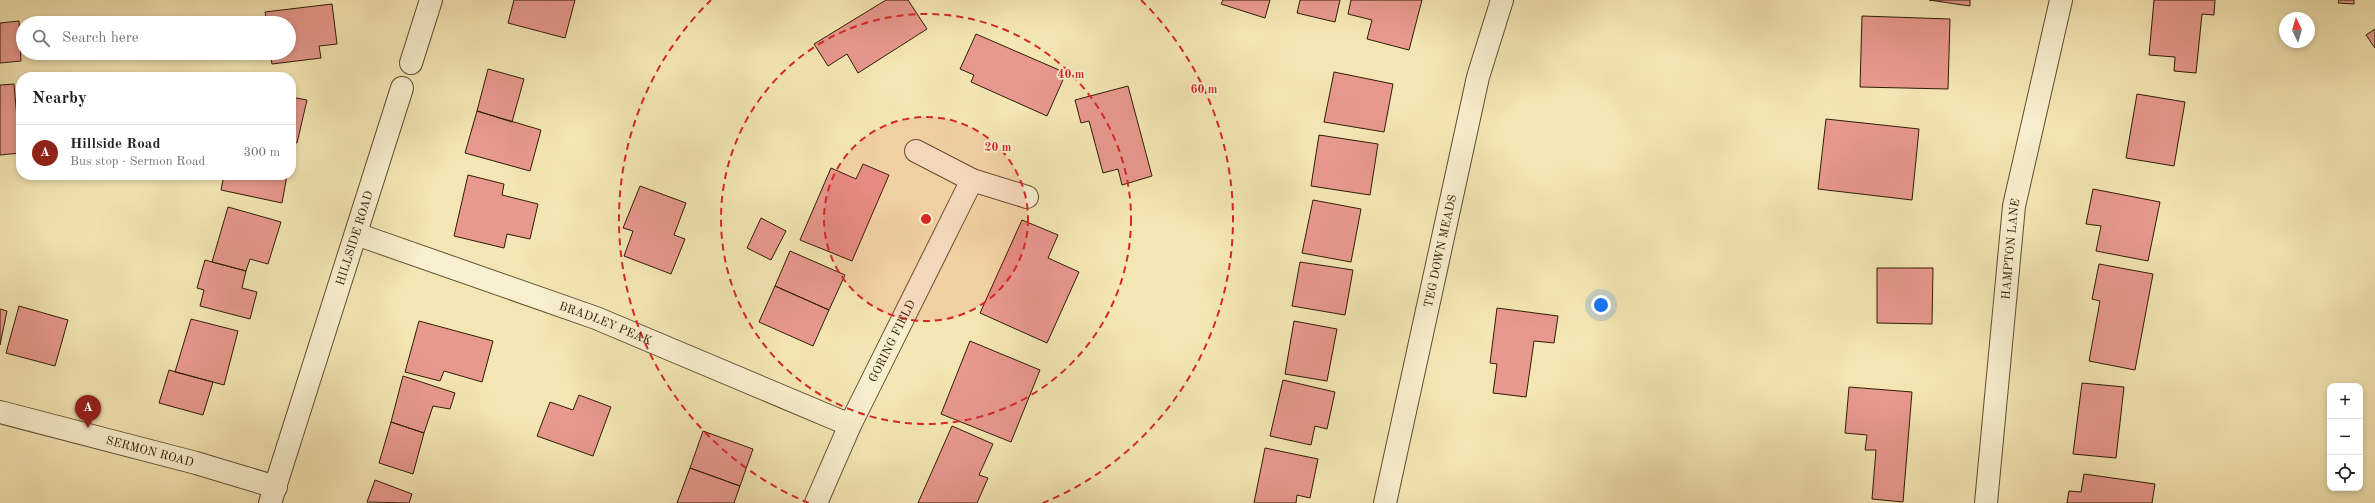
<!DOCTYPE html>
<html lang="en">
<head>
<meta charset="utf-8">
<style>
	:root { --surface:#fff; --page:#f6f6f6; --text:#222; --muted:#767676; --line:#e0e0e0; --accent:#8f2418 }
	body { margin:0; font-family:"Old Standard TT",serif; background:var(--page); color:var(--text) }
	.controls { position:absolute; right:12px; bottom:12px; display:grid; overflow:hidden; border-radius:8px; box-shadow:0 2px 6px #0003 }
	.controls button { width:36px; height:36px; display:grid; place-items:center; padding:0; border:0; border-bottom:1px solid var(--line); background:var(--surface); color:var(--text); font:20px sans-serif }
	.compass { position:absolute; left:2279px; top:12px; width:36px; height:36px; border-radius:50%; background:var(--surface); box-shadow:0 2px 6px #0003; rotate:355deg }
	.you { position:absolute; left:1601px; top:305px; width:14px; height:14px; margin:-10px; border:3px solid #fff; border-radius:50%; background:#1a73e8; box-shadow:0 0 0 6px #1a73e833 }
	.badge { display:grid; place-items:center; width:26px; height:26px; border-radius:50%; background:var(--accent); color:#fff; font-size:13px; font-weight:700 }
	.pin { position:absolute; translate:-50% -33px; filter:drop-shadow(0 1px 2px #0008) }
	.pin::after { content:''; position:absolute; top:21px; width:14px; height:12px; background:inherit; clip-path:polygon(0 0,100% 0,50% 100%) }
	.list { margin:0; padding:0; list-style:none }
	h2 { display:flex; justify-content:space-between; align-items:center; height:52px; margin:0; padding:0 16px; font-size:17px }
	h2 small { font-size:13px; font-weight:400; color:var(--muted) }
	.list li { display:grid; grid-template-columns:26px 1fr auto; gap:12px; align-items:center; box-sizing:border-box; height:56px; padding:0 16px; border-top:1px solid var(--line) }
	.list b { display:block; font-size:15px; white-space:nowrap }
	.list p { margin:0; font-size:13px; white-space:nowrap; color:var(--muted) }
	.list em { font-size:13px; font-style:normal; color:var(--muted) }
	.icon { flex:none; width:22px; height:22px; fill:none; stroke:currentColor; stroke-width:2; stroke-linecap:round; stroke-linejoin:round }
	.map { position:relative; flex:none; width:2375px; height:503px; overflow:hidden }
	.search { position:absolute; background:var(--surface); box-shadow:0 2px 6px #0003; left:16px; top:16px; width:280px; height:44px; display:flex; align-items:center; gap:10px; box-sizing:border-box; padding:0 14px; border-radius:22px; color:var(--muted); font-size:15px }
	.panel { position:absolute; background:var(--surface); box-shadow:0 2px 6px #0003; left:16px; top:72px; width:280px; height:108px; border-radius:16px }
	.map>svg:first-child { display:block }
</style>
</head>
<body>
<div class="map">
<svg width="2375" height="503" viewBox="0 0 2375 503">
	<rect width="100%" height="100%" fill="#f4e6b4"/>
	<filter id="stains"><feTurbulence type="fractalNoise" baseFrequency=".005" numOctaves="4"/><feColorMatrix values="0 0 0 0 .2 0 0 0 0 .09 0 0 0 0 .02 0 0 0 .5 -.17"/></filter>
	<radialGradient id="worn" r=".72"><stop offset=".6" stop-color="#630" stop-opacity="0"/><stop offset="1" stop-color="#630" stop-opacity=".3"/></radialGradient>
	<path fill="#e8998e" stroke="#2f1c04" d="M 514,0 L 575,0 L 565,38 L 508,23 Z
		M 886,0 L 908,0 L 927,29 L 858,73 L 847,54 L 828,66 L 814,44 Z
		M 1223,0 L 1270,0 L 1265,18 L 1221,4 Z
		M 1300,0 L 1340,0 L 1335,22 L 1297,13 Z
		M 1351,0 L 1422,0 L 1409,50 L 1367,39 L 1372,20 L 1348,14 Z
		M 1929,0 L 1970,0 L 1970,6 Z
		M 2154,0 L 2215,0 L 2214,15 L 2202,14 L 2196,73 L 2174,71 L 2175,57 L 2149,55 Z
		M 2339,0 L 2354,0 L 2354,4 L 2338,3 Z
		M 332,4 L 337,44 L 319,46 L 321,58 L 272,64 L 270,53 L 289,53 L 289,23 L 267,23 L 265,12 Z
		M 1862,16 L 1950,19 L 1948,89 L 1860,87 Z
		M 19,21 L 21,61 L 0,63 L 0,23 Z
		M 2375,29 L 2375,48 L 2366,35 Z
		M 976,34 L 1066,73 L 1047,116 L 971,82 L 974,75 L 960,69 Z
		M 488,69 L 524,79 L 512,122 L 477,111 Z
		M 1334,72 L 1393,84 L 1384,132 L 1324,122 Z
		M 14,84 L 20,153 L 0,155 L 0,85 Z
		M 1128,86 L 1152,176 L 1122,185 L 1118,169 L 1103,173 L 1089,121 L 1081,123 L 1075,100 Z
		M 2137,94 L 2185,102 L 2174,166 L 2126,158 Z
		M 291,97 L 307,100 L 297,143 L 291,142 Z
		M 477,111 L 541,130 L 530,171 L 465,153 Z
		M 1826,119 L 1919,129 L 1912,200 L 1818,189 Z
		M 1319,135 L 1378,144 L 1370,195 L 1311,186 Z
		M 863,164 L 889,175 L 852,261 L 800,240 L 831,168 L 856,179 Z
		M 224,175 L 287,175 L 282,203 L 221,190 Z
		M 468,175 L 504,184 L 502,195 L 538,204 L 530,239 L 507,234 L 504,248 L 454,236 Z
		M 640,186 L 686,203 L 674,235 L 685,239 L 671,274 L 624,256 L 633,231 L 623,228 Z
		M 2093,189 L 2160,202 L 2148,261 L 2096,251 L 2101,226 L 2086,224 Z
		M 1313,200 L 1361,209 L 1351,262 L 1302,253 Z
		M 228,207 L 281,222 L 268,264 L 250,259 L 246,271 L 212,262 Z
		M 761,218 L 786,231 L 771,260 L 747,248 Z
		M 1022,220 L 1058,235 L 1048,258 L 1079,272 L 1047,343 L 980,313 Z
		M 790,251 L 845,275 L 829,310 L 775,286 Z
		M 205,260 L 246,271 L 242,288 L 257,292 L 250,319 L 200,306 L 204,290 L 197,288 Z
		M 1300,262 L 1353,270 L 1345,315 L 1292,306 Z
		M 2099,264 L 2153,274 L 2135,370 L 2089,361 L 2100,301 L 2092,299 Z
		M 1877,268 L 1933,268 L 1932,324 L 1877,323 Z
		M 775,286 L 829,310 L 813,346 L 759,322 Z
		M 19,306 L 68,320 L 55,366 L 6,353 Z
		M 1497,308 L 1558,316 L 1554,343 L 1534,341 L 1526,397 L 1493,393 L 1497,364 L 1490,363 Z
		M 0,309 L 7,311 L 0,345 Z
		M 191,319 L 238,331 L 224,385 L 175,372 Z
		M 419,321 L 493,341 L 482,382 L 444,371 L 440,381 L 405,372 Z
		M 1294,321 L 1337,329 L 1327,381 L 1285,374 Z
		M 970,341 L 1040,370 L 1011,442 L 941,414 Z
		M 169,370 L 213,382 L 203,415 L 159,403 Z
		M 403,376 L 455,393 L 450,409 L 433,406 L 424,433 L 391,422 Z
		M 1283,380 L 1335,392 L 1327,429 L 1315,426 L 1311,445 L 1270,436 Z
		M 2082,383 L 2124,387 L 2116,458 L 2073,454 Z
		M 1849,387 L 1912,392 L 1903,502 L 1872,499 L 1876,450 L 1865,450 L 1867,435 L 1845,433 Z
		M 579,395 L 611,407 L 593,456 L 537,436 L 550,402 L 573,410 Z
		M 391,422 L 424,433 L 413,474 L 379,463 Z
		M 952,426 L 993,444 L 979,475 L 988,478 L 977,503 L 918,503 Z
		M 703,431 L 753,449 L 740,486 L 690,468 Z
		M 1265,448 L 1318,459 L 1310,498 L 1297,495 L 1296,503 L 1254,503 Z
		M 690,468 L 740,486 L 734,503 L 677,503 Z
		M 2084,474 L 2155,484 L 2152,503 L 2067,503 L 2069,491 L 2081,492 Z
		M 375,480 L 412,494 L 409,503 L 367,502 Z"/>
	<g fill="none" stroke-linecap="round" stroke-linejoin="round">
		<defs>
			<g id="minor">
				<path d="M 411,63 L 431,0"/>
				<path d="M 916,151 L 972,180 L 1027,197"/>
				<path id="s1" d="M 356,234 L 596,318 L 850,425"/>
				<path id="s2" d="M 0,412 L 196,463 L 276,487"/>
				<path id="s3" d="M 270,503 L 402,88"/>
				<path id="s4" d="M 816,503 L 850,425 L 972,180"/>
				<path id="s5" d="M 1385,503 L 1478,77 L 1502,0"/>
				<path id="s6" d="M 1986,503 L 2014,206 L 2061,0"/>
			</g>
		</defs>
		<use href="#minor" stroke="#604e30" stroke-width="24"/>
		<use href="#minor" stroke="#f8efce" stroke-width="22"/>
	</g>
	<circle cx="926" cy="219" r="102" fill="#d62828" fill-opacity=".12"/>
	<g fill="none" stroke="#d62828" stroke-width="2" stroke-dasharray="7 5">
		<circle cx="926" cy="219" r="102"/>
		<circle cx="926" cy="219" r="205"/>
		<path d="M809 503A307 307 0 0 1 711 0M1141 0A307 307 0 0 1 1043 503"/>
	</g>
	<g text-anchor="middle" stroke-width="3.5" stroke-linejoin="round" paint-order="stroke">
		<g font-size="12" fill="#2f1c04" stroke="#f8efce">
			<text dy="4" stroke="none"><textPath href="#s3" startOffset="278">HILLSIDE ROAD</textPath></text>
			<text dy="4" stroke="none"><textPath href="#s6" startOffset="255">HAMPTON LANE</textPath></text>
			<text dy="4" stroke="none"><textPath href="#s5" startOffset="258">TEG DOWN MEADS</textPath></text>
			<text dy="4" stroke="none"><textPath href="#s1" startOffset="265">BRADLEY PEAK</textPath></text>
			<text dy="4" stroke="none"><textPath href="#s4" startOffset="179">GORING FIELD</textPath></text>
			<text dy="4" stroke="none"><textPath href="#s2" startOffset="155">SERMON ROAD</textPath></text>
		</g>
	</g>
	<circle cx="926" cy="219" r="6" fill="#d62828" stroke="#f8efce" stroke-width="2"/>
	<g font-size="12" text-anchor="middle" font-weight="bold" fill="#d62828" stroke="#f8efce" stroke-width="3.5" stroke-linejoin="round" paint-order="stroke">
		<text x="1071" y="78">40 m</text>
		<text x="1204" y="93">60 m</text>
		<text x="998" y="151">20 m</text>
	</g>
	<rect width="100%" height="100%" filter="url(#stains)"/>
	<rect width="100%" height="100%" fill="url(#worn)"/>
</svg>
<div class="controls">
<button>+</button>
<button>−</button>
<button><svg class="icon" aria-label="locate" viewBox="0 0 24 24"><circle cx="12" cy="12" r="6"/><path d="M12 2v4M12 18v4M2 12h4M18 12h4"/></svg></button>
</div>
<svg class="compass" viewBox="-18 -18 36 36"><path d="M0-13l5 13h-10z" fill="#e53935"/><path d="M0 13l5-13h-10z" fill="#767676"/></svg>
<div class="you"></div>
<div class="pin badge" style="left:88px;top:428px">A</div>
<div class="search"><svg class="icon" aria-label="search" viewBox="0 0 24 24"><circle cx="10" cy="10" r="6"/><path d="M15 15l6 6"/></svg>Search here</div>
<section class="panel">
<h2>Nearby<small></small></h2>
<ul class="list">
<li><span class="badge">A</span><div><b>Hillside Road</b><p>Bus stop · Sermon Road</p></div><em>300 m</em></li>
</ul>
</section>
</div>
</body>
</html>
